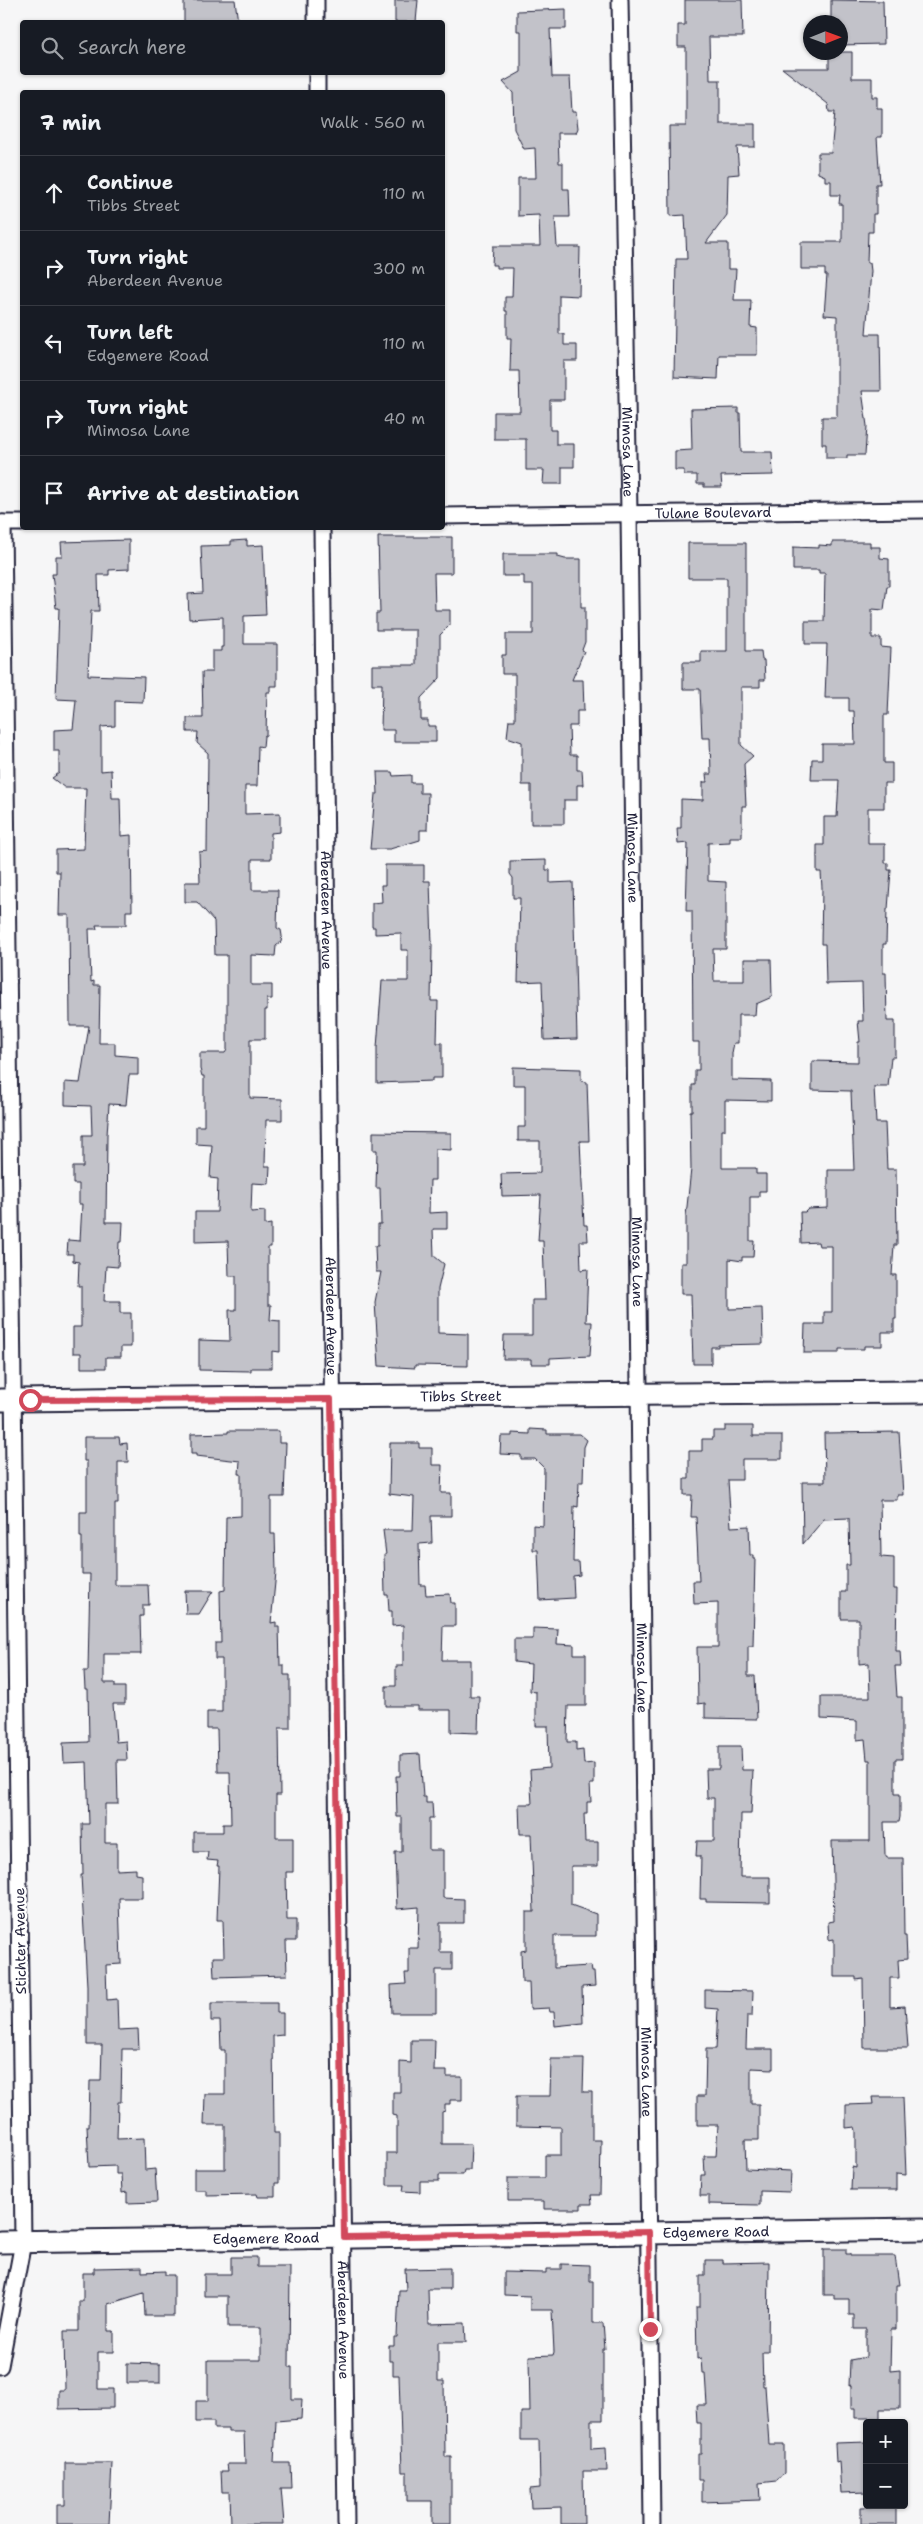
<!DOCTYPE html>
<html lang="en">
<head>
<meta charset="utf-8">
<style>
	:root { --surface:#171b24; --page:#20242c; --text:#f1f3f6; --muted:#9ea1a6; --line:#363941 }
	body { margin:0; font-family:"Shantell Sans",sans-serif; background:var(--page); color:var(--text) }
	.controls { position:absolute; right:15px; bottom:15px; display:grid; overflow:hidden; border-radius:5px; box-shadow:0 1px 4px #0004 }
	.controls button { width:45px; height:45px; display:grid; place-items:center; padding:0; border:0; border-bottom:1px solid var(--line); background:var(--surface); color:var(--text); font:25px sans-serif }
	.compass { position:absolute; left:803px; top:15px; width:45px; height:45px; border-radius:50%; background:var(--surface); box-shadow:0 1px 4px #0004; rotate:89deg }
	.stop { position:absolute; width:15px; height:15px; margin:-11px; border:4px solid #d1495b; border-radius:50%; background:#fff }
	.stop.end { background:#d1495b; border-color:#fff; box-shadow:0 1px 5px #0008 }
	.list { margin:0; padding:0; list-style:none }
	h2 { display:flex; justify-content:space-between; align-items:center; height:65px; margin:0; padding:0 20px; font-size:21px }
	h2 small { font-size:16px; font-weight:400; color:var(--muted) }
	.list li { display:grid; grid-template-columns:32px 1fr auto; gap:15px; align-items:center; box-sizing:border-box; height:75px; padding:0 20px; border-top:1px solid var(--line) }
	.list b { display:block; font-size:19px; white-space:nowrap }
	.list p { margin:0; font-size:16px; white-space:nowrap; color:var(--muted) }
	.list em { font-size:16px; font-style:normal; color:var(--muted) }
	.icon { flex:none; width:28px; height:28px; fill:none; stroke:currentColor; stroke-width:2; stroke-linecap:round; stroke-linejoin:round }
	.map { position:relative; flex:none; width:923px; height:2524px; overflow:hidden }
	.search { position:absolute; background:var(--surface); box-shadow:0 1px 4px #0004; left:20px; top:20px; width:425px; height:55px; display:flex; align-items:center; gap:12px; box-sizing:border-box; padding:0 18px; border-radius:5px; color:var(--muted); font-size:19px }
	.panel { position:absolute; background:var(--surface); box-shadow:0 1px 4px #0004; left:20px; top:90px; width:425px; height:440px; border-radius:5px }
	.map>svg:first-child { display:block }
</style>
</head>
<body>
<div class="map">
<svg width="923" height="2524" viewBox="0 0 923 2524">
	<rect width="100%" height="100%" fill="#f6f6f7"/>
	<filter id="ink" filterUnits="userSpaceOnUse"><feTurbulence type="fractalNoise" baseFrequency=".02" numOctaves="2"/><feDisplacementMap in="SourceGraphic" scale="10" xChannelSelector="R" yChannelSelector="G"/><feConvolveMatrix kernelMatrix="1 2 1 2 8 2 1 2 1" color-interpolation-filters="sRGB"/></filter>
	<g filter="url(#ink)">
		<path fill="#c2c2c9" stroke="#22223b" d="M 184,0 L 235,0 L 238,22 L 184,22 Z
			M 395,0 L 418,0 L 416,22 L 395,22 Z
			M 685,0 L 742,0 L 743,37 L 709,37 L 710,80 L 720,80 L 720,124 L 755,124 L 755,147 L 737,147 L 739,174 L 728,175 L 727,215 L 706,243 L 728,243 L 728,269 L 736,269 L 734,300 L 751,300 L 750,327 L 757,328 L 757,355 L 719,355 L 718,379 L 674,377 L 676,259 L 687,259 L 685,215 L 670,216 L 669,126 L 686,126 L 686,47 L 678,47 L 678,25 L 685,25 Z
			M 831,0 L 883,1 L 884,44 L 840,45 L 840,22 L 831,22 Z
			M 566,9 L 566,29 L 550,29 L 552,77 L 570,77 L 572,112 L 576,112 L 578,128 L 576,133 L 558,133 L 559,163 L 563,163 L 563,189 L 569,189 L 570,217 L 555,217 L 557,247 L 580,247 L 579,296 L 559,295 L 559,334 L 564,334 L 564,345 L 577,345 L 577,361 L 564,361 L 564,400 L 550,400 L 550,430 L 556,430 L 556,444 L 574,444 L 574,467 L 562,467 L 562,484 L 543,484 L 544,470 L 526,470 L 526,439 L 494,439 L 494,412 L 520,412 L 519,371 L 510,371 L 511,338 L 507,338 L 507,311 L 505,311 L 505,297 L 512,297 L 513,268 L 496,268 L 496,265 L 492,265 L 493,246 L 540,246 L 539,215 L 518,216 L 518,178 L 536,178 L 535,148 L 524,149 L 514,129 L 513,93 L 503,82 L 521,72 L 521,31 L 517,31 L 517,11 Z
			M 829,52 L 852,52 L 852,78 L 872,78 L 872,97 L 877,97 L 877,108 L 882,108 L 882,137 L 877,137 L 880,184 L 876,184 L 876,214 L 873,214 L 873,232 L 868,232 L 867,263 L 870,263 L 871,271 L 866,334 L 880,334 L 881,391 L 862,391 L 867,426 L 865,455 L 847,455 L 847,458 L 826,458 L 826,444 L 822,444 L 822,417 L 837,417 L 837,316 L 824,315 L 827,275 L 825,275 L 825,269 L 801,269 L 801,242 L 842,242 L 842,204 L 839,204 L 840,195 L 831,195 L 831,181 L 825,181 L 825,176 L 818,173 L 818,153 L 831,153 L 835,112 L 829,112 L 828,104 L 782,68 L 829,68 Z
			M 738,408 L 738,413 L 740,413 L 741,452 L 772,452 L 773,475 L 721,476 L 722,487 L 704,487 L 704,484 L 697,484 L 697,475 L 684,475 L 684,470 L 675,470 L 675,451 L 692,450 L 691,409 Z
			M 378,537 L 452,537 L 452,573 L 434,573 L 435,610 L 450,610 L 450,625 L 440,635 L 440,678 L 421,698 L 421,720 L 428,720 L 428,726 L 436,726 L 436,742 L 394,742 L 394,730 L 381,730 L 382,684 L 372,684 L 372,665 L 416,665 L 416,630 L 376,630 L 376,613 L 380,613 Z
			M 129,540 L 129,569 L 109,570 L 109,575 L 98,575 L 99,611 L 91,611 L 88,675 L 144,677 L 143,702 L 115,701 L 115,726 L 101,727 L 101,771 L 111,770 L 112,798 L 120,798 L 121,836 L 131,835 L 132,911 L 126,911 L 126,925 L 96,925 L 97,929 L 89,929 L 91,982 L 94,981 L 94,985 L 100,985 L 99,1043 L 115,1043 L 115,1055 L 138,1057 L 138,1075 L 129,1075 L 126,1105 L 109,1104 L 107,1135 L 106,1222 L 123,1222 L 122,1242 L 119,1242 L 118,1267 L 106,1266 L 104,1301 L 120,1301 L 120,1313 L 131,1313 L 131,1347 L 121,1347 L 121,1357 L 106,1357 L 106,1368 L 81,1368 L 81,1353 L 73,1353 L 73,1327 L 81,1327 L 81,1286 L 78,1286 L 79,1262 L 73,1261 L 73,1254 L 67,1254 L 68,1240 L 80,1241 L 82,1204 L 79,1204 L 79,1184 L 73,1184 L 73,1167 L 83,1167 L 83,1135 L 92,1135 L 91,1106 L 65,1105 L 65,1082 L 80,1083 L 89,1026 L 70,1026 L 69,915 L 59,915 L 60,872 L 56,872 L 56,850 L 84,849 L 86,788 L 65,788 L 52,778 L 59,773 L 59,751 L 54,751 L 54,730 L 73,729 L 76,700 L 56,699 L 59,608 L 56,608 L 52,574 L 56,574 L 56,556 L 62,556 L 61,542 Z
			M 247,540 L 247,546 L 263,545 L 266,615 L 244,616 L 244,644 L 277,644 L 277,686 L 270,686 L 270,692 L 267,692 L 266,735 L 264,736 L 263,747 L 258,746 L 257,786 L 245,786 L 245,814 L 280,813 L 280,832 L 271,833 L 271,859 L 252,859 L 252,890 L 278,890 L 277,928 L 281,930 L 282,936 L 281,942 L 276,946 L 275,956 L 251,955 L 251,985 L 272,985 L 272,999 L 267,999 L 267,1010 L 265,1010 L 265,1039 L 250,1039 L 250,1098 L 282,1099 L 282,1120 L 266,1120 L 265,1166 L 270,1166 L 269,1184 L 252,1183 L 251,1212 L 265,1211 L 265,1225 L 271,1224 L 271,1247 L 268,1247 L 268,1305 L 271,1305 L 270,1320 L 280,1321 L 280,1352 L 272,1351 L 272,1368 L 251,1368 L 251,1371 L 199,1370 L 199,1340 L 230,1341 L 229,1310 L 236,1310 L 236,1276 L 229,1276 L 228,1241 L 195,1242 L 195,1212 L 217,1212 L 218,1179 L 210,1178 L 212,1145 L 196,1144 L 196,1126 L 204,1126 L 204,1076 L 202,1076 L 200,1069 L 200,1053 L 225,1053 L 227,1050 L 227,955 L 215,955 L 214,921 L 197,902 L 185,902 L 185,882 L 200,882 L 199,852 L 207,851 L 208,753 L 197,743 L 198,732 L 187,732 L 187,718 L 203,718 L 202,672 L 212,672 L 212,651 L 221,651 L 221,647 L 223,647 L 223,617 L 189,619 L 188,594 L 203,593 L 201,546 L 231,545 L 231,541 Z
			M 832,542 L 870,542 L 870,547 L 880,547 L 880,558 L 889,559 L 889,586 L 887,586 L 884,610 L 872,609 L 872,638 L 881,638 L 881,647 L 891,648 L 888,715 L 884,715 L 884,763 L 892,763 L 892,783 L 884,783 L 884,808 L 868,808 L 868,844 L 885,844 L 885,863 L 888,863 L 888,870 L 891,870 L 888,909 L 887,909 L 886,944 L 883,944 L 883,973 L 886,973 L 887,1021 L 895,1021 L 895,1057 L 891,1057 L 888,1087 L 874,1087 L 876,1123 L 885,1123 L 887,1169 L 896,1169 L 897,1245 L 894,1245 L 892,1275 L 896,1275 L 896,1319 L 894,1319 L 894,1332 L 882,1332 L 882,1346 L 864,1346 L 864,1349 L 839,1349 L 839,1353 L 804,1353 L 805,1324 L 824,1324 L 824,1312 L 832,1312 L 832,1246 L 819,1246 L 818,1242 L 801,1243 L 800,1212 L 805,1212 L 808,1209 L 828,1208 L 828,1170 L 854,1170 L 851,1091 L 812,1090 L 812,1061 L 858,1062 L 858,1042 L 860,1042 L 858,1021 L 863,1021 L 862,983 L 826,984 L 825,944 L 821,944 L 822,888 L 821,872 L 817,872 L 817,845 L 824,845 L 824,817 L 837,817 L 839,780 L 811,780 L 812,759 L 822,759 L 822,744 L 855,744 L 854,711 L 849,711 L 849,698 L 825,698 L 827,644 L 805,644 L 805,621 L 824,621 L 825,573 L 819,573 L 819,570 L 793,570 L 793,547 L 819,548 L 819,545 L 832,546 Z
			M 688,543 L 746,543 L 746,651 L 761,651 L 762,660 L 764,660 L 765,680 L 760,680 L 760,687 L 741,687 L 741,745 L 753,756 L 744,764 L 746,806 L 742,806 L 742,837 L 730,837 L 730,842 L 708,843 L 708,881 L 726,882 L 726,949 L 713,949 L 714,981 L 744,981 L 744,959 L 771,959 L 772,997 L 756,1004 L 755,1015 L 738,1015 L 738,1043 L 734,1043 L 732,1053 L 732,1080 L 771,1081 L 771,1101 L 725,1100 L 725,1130 L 722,1130 L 722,1168 L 756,1168 L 756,1174 L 766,1174 L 766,1191 L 759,1191 L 759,1197 L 750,1197 L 750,1241 L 754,1241 L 753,1257 L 742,1257 L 742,1261 L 729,1259 L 729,1309 L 762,1308 L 763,1344 L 718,1345 L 718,1347 L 711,1347 L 711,1364 L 693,1364 L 691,1294 L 681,1294 L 681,1263 L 686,1263 L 686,1216 L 691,1169 L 690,1111 L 692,1111 L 692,1085 L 695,1085 L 695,1070 L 699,1070 L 699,1042 L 693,1042 L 692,911 L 686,911 L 688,843 L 678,844 L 677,828 L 681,828 L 681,799 L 703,800 L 703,782 L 707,782 L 706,774 L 711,774 L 710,738 L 702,738 L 700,689 L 683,689 L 683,662 L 701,662 L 701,651 L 727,651 L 727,578 L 688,578 Z
			M 503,554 L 558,554 L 558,557 L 565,559 L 581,559 L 581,607 L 585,607 L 585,642 L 582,650 L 584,651 L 572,680 L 583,680 L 584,711 L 577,711 L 577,726 L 569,726 L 570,755 L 577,755 L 577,770 L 582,770 L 583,785 L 577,785 L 577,800 L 564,800 L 564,824 L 531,824 L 531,785 L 522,785 L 522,742 L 507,737 L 509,720 L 515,720 L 515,674 L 502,674 L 502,655 L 506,655 L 506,634 L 533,634 L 533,585 L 524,585 L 524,576 L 503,576 Z
			M 377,772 L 392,772 L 393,776 L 411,775 L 411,783 L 420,783 L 420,793 L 428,793 L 427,830 L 420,830 L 420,840 L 390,849 L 370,849 L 375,794 L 378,794 Z
			M 546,860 L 546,870 L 550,870 L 550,883 L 573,882 L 577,1039 L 544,1040 L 542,981 L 518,982 L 520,898 L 513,898 L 513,878 L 510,874 L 510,861 Z
			M 385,865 L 424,865 L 424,881 L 430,881 L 432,945 L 431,1001 L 438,1001 L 437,1043 L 442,1043 L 442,1078 L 432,1078 L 432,1081 L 377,1083 L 377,1048 L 382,981 L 408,981 L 408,950 L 401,950 L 401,933 L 375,934 L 375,927 L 372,927 L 372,903 L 382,902 L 381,885 L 385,885 Z
			M 513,1067 L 581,1069 L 581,1081 L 587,1082 L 589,1141 L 580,1141 L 584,1225 L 587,1225 L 588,1241 L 580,1241 L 581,1270 L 588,1269 L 586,1322 L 592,1322 L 590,1356 L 550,1358 L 550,1364 L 531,1364 L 531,1359 L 503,1359 L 504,1335 L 532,1335 L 532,1300 L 545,1300 L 543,1241 L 538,1241 L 541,1195 L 502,1196 L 501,1174 L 540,1173 L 540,1141 L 518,1141 L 518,1127 L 525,1127 L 525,1085 L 513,1085 Z
			M 373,1132 L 451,1133 L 451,1150 L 435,1149 L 435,1180 L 430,1180 L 429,1213 L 447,1212 L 447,1229 L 433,1229 L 434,1256 L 444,1264 L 438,1289 L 438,1333 L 468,1334 L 468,1366 L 415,1365 L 415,1368 L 379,1366 L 375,1302 L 381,1272 L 376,1272 L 375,1246 L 378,1246 L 378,1224 L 381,1224 L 380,1188 L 376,1188 L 377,1150 L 373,1150 Z
			M 725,1426 L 753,1426 L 753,1436 L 782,1436 L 782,1459 L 742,1459 L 742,1480 L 728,1480 L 731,1527 L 749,1526 L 750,1555 L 753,1555 L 753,1559 L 755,1559 L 753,1646 L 748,1646 L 748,1676 L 755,1676 L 757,1719 L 705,1718 L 705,1703 L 698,1704 L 697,1647 L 718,1647 L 718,1603 L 694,1604 L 693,1581 L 699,1581 L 696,1517 L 691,1517 L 692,1495 L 684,1495 L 684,1479 L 689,1479 L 689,1451 L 702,1451 L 702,1439 L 713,1439 L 713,1431 L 725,1431 Z
			M 530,1429 L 547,1430 L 547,1434 L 580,1434 L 587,1440 L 584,1447 L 583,1482 L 579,1482 L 578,1507 L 574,1506 L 573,1562 L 579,1562 L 580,1575 L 573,1576 L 574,1598 L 540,1600 L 538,1550 L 533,1550 L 533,1525 L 543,1526 L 544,1468 L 535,1459 L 521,1459 L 521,1455 L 500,1454 L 501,1436 L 512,1436 L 512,1433 L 530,1434 Z
			M 228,1431 L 279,1431 L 279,1443 L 286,1443 L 284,1497 L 271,1497 L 271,1534 L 275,1534 L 276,1572 L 271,1623 L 276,1622 L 276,1627 L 279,1627 L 280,1665 L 284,1665 L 284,1675 L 290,1675 L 290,1728 L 279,1728 L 280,1795 L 276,1795 L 276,1838 L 293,1838 L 293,1872 L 286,1872 L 287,1920 L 296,1920 L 296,1941 L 286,1941 L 287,1975 L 214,1977 L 213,1957 L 224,1957 L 223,1920 L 217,1920 L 219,1866 L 217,1866 L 218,1861 L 207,1860 L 208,1852 L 194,1852 L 194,1832 L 223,1832 L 223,1824 L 231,1824 L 230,1772 L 218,1772 L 217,1729 L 207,1729 L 207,1712 L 222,1712 L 222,1659 L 215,1659 L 215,1643 L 221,1643 L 220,1591 L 225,1590 L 226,1517 L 241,1516 L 241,1474 L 239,1474 L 240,1461 L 196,1456 L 196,1454 L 191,1454 L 191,1434 L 228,1433 Z
			M 899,1432 L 903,1495 L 897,1495 L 897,1500 L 880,1500 L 881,1557 L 894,1558 L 894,1589 L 897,1589 L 896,1651 L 900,1651 L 901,1666 L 895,1666 L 897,1697 L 902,1697 L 902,1759 L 895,1759 L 895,1794 L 900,1794 L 900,1817 L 899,1822 L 884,1822 L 885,1855 L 887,1858 L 903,1858 L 904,1936 L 906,1936 L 907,1959 L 898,1960 L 899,1978 L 890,1978 L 890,2007 L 905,2006 L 908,2048 L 864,2048 L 863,1979 L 856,1980 L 856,1977 L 834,1977 L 834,1939 L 829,1940 L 828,1922 L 834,1921 L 832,1841 L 870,1841 L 870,1760 L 867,1760 L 865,1739 L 857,1740 L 857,1721 L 821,1719 L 821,1697 L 870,1697 L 869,1663 L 859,1664 L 859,1619 L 841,1619 L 841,1592 L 846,1592 L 846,1565 L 850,1565 L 849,1518 L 824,1519 L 803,1544 L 802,1482 L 825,1482 L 824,1433 Z
			M 84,1437 L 119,1437 L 120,1444 L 127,1443 L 128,1462 L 118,1462 L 118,1504 L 115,1504 L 115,1585 L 148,1585 L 149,1605 L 143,1605 L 143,1616 L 140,1616 L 141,1654 L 104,1654 L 104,1683 L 115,1683 L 115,1687 L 125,1687 L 125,1704 L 113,1704 L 116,1742 L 126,1741 L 127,1760 L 117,1760 L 118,1804 L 105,1804 L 105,1843 L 117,1843 L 117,1870 L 136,1869 L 136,1874 L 142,1875 L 142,1898 L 119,1898 L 121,1964 L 106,1965 L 107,2000 L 117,1999 L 118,2030 L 138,2029 L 139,2049 L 122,2049 L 121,2102 L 118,2102 L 117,2139 L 144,2138 L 145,2170 L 155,2169 L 157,2202 L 127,2203 L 127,2192 L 122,2193 L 121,2174 L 116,2174 L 116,2166 L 89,2167 L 87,2126 L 89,2126 L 90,2081 L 101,2081 L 102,2045 L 87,2045 L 87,1986 L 81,1875 L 83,1875 L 82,1824 L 89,1824 L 87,1762 L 64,1763 L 63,1743 L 89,1742 L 88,1689 L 85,1689 L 84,1671 L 88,1671 L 90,1574 L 82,1574 L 82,1537 L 80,1537 L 80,1512 L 87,1512 L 87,1461 L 84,1461 Z
			M 390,1443 L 419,1443 L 419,1448 L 432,1448 L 432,1465 L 442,1465 L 441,1493 L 451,1493 L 451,1516 L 431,1516 L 432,1543 L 419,1544 L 420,1585 L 425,1585 L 426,1595 L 450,1594 L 451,1603 L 455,1603 L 455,1626 L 443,1626 L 442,1660 L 470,1660 L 470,1696 L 479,1696 L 478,1733 L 451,1732 L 451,1710 L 418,1710 L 418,1706 L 386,1706 L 386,1686 L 396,1686 L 396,1666 L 403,1666 L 403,1625 L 392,1626 L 392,1611 L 389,1611 L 388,1595 L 385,1595 L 384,1555 L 386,1555 L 383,1530 L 413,1530 L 414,1497 L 389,1494 Z
			M 185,1591 L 213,1591 L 199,1614 L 186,1614 Z
			M 533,1628 L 558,1629 L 557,1644 L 574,1645 L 574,1654 L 586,1654 L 586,1706 L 568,1706 L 567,1742 L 576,1742 L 576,1751 L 583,1750 L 584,1764 L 594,1763 L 594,1784 L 590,1784 L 591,1802 L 587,1802 L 587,1814 L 584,1814 L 585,1842 L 598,1842 L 598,1866 L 571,1866 L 571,1905 L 596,1914 L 596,1936 L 554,1936 L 554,1968 L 591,1966 L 592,1972 L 594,1972 L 595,1986 L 582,1987 L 583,2023 L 555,2026 L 554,2012 L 550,2012 L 549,2008 L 530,2009 L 529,1982 L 522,1982 L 521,1951 L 526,1950 L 526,1912 L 534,1912 L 531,1834 L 520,1834 L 519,1804 L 532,1804 L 530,1770 L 549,1768 L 548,1726 L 536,1726 L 536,1692 L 530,1691 L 531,1664 L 514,1662 L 514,1639 L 533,1639 Z
			M 719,1746 L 741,1746 L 742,1770 L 753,1770 L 751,1814 L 741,1814 L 740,1877 L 770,1877 L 770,1903 L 706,1902 L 706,1899 L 700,1899 L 701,1856 L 696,1856 L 697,1841 L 714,1841 L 714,1798 L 707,1798 L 706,1769 L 719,1769 Z
			M 420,1754 L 423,1797 L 426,1797 L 426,1803 L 432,1803 L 433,1818 L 429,1818 L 429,1850 L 443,1850 L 443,1898 L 464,1899 L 464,1923 L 440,1923 L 440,1952 L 452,1952 L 452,1970 L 436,1970 L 436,2013 L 392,2013 L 391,1985 L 406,1984 L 405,1973 L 409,1973 L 409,1948 L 418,1948 L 419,1907 L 397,1909 L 395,1852 L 402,1852 L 402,1817 L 397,1817 L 396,1776 L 400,1776 L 400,1755 Z
			M 705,1990 L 753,1991 L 752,2016 L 747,2016 L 746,2049 L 773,2049 L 773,2069 L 751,2068 L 751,2104 L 759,2104 L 759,2140 L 745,2140 L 746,2169 L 791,2171 L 790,2192 L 760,2191 L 760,2205 L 709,2204 L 709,2196 L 700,2196 L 701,2175 L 705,2175 L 704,2156 L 716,2156 L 718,2125 L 697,2125 L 697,2096 L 705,2096 L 706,2049 L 716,2049 L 718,2009 L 705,2008 Z
			M 211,2003 L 277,2003 L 277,2013 L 283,2013 L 283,2035 L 273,2036 L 274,2133 L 279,2133 L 279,2183 L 275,2183 L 275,2197 L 258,2197 L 257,2194 L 206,2195 L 206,2190 L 194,2190 L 194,2169 L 225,2169 L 225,2125 L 204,2125 L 205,2094 L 225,2094 L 225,2050 L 221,2050 L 220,2021 L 211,2021 Z
			M 411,2040 L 435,2040 L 434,2071 L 447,2071 L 447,2077 L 462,2077 L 462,2100 L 450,2100 L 450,2104 L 445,2104 L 445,2111 L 442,2112 L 442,2144 L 471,2144 L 470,2170 L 464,2170 L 463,2175 L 439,2175 L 439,2181 L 420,2181 L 420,2192 L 403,2191 L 404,2185 L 387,2185 L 387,2153 L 397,2153 L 397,2116 L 393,2115 L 393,2092 L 400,2092 L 400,2062 L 411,2063 Z
			M 551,2059 L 584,2059 L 583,2092 L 592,2092 L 592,2140 L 601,2140 L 600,2195 L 591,2195 L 592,2204 L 581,2204 L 581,2209 L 544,2209 L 544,2201 L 508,2201 L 508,2178 L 545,2178 L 545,2155 L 561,2155 L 561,2127 L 516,2126 L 516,2096 L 550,2096 Z
			M 873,2097 L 903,2097 L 906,2175 L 896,2174 L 896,2190 L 851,2190 L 852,2167 L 856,2168 L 856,2131 L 855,2127 L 846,2128 L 846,2105 L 874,2104 Z
			M 824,2249 L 846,2249 L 846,2254 L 850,2254 L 850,2256 L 895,2256 L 899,2285 L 896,2285 L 896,2329 L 891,2329 L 890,2371 L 900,2370 L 900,2409 L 880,2409 L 880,2418 L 855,2418 L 855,2409 L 851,2409 L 851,2385 L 849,2386 L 850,2360 L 866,2357 L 866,2329 L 854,2329 L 854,2315 L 849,2315 L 849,2299 L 834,2299 L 834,2295 L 824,2295 Z
			M 231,2257 L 257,2257 L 257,2267 L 290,2267 L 289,2367 L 292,2367 L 292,2399 L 302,2399 L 301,2419 L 276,2421 L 274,2463 L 290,2463 L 291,2488 L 281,2488 L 284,2524 L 231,2524 L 230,2492 L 222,2492 L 221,2471 L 228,2471 L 227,2464 L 245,2464 L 244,2432 L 228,2432 L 228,2429 L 214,2429 L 214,2422 L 196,2422 L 196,2401 L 208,2401 L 208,2360 L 261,2360 L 261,2327 L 228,2327 L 228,2296 L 204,2296 L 204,2274 L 231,2274 Z
			M 705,2260 L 723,2260 L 723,2263 L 769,2262 L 768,2352 L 762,2352 L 763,2386 L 765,2386 L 769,2444 L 784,2444 L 784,2473 L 777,2481 L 759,2483 L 760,2500 L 702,2502 L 702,2480 L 698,2480 L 698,2454 L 701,2454 L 701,2423 L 697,2423 L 696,2405 L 707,2405 L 705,2373 L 702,2373 L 701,2358 L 697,2359 L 696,2307 L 700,2307 L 700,2275 L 705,2275 Z
			M 561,2264 L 590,2265 L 590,2281 L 593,2281 L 593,2323 L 603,2323 L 605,2349 L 603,2349 L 603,2420 L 591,2420 L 591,2449 L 606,2448 L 607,2471 L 583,2471 L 584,2524 L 561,2524 L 561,2507 L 531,2508 L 530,2489 L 540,2488 L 539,2440 L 521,2440 L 521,2412 L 530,2412 L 529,2356 L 553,2355 L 554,2352 L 552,2310 L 530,2310 L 530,2296 L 504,2295 L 504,2272 L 546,2273 L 546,2269 L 561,2269 Z
			M 142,2267 L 142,2272 L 165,2271 L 165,2275 L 174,2275 L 174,2316 L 145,2316 L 144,2293 L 108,2304 L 108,2331 L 114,2331 L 114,2352 L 98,2352 L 98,2389 L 113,2389 L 113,2408 L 59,2409 L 59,2390 L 65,2390 L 64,2331 L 79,2331 L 79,2301 L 83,2301 L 83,2273 L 94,2273 L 94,2268 Z
			M 450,2268 L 450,2289 L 428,2289 L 429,2324 L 465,2323 L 466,2342 L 438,2342 L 438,2381 L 444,2381 L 445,2457 L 451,2457 L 451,2524 L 432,2524 L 432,2501 L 407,2501 L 407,2472 L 402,2472 L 399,2375 L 393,2375 L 393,2361 L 389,2361 L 389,2346 L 394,2346 L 394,2337 L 397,2337 L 399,2290 L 406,2290 L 405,2269 Z
			M 127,2363 L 160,2364 L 160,2383 L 127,2383 Z
			M 867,2442 L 867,2492 L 841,2493 L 839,2461 L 836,2462 L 835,2443 Z
			M 65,2463 L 112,2463 L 109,2524 L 57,2524 L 57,2505 L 65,2505 Z
			M 896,2506 L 896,2524 L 861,2524 L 861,2507 Z"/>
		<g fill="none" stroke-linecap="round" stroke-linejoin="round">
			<defs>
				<g id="street">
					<path d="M 316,0 L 316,22"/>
					<path id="s1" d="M 620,0 L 629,512 L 652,2524"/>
					<path d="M 317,72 L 317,92"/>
					<path id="s2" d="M 442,516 L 923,510"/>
					<path d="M 0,523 L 22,523"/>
					<path id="s3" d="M 322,528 L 346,2524"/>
					<path d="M 0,2366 L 23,2242 L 3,523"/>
				</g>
				<g id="secondary">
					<path id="s4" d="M 0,1400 C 59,1400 118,1398 176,1398 C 425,1398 674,1392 923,1392"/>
					<path id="s5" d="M 0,2242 L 923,2229"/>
				</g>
			</defs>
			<use href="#street" stroke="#22223b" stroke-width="19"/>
			<use href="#secondary" stroke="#22223b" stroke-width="25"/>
			<use href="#street" stroke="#fff" stroke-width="15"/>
			<use href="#secondary" stroke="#fff" stroke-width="21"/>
		</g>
	</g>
	<g fill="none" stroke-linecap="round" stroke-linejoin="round" filter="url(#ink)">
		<path stroke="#d1495b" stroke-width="6" d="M 30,1400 L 331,1399 L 344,2237 L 649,2232 L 650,2329"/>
	</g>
	<g text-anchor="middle" stroke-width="5" stroke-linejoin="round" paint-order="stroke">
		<g font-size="14" fill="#22223b" stroke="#fff">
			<text dy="5" stroke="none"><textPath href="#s1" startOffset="452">Mimosa Lane</textPath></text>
			<text dy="5" stroke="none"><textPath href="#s2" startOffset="271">Tulane Boulevard</textPath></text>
			<text dy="5" stroke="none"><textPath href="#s1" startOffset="858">Mimosa Lane</textPath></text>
			<text dy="5" stroke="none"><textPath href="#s3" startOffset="382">Aberdeen Avenue</textPath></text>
			<text dy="5" stroke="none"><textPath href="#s1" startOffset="1262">Mimosa Lane</textPath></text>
			<text dy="5" stroke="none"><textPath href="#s3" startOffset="788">Aberdeen Avenue</textPath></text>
			<text dy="5" stroke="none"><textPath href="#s4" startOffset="461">Tibbs Street</textPath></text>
			<text dy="5" stroke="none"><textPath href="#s1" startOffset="1668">Mimosa Lane</textPath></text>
			<text transform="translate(20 1941) rotate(-91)" y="5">Stichter Avenue</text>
			<text dy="5" stroke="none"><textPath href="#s1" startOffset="2072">Mimosa Lane</textPath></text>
			<text dy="5" stroke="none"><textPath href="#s5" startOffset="716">Edgemere Road</textPath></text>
			<text dy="5" stroke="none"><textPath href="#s5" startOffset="266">Edgemere Road</textPath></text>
			<text dy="5" stroke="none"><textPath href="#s3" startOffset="1792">Aberdeen Avenue</textPath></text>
		</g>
	</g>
</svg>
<div class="controls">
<button>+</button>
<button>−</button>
</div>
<svg class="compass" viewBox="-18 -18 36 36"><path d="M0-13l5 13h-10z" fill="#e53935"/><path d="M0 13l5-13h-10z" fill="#9ea1a6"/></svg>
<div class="stop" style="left:30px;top:1400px"></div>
<div class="stop end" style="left:650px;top:2329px"></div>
<div class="search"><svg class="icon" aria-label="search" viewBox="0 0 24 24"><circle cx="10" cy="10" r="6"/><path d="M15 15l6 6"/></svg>Search here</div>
<section class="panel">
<h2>7 min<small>Walk · 560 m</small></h2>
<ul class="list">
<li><svg class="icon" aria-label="ahead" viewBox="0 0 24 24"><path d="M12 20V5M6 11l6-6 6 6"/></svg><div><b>Continue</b><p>Tibbs Street</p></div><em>110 m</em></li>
<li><svg class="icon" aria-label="right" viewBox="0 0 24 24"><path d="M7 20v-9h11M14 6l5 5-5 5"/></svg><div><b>Turn right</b><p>Aberdeen Avenue</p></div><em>300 m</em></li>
<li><svg class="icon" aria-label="left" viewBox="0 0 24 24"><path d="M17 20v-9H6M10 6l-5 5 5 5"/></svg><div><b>Turn left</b><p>Edgemere Road</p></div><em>110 m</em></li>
<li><svg class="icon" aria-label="right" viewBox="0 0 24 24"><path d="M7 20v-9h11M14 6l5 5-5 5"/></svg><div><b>Turn right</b><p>Mimosa Lane</p></div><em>40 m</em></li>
<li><svg class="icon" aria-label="arrive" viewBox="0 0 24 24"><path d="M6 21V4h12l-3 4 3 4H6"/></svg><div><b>Arrive at destination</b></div></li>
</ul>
</section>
</div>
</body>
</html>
